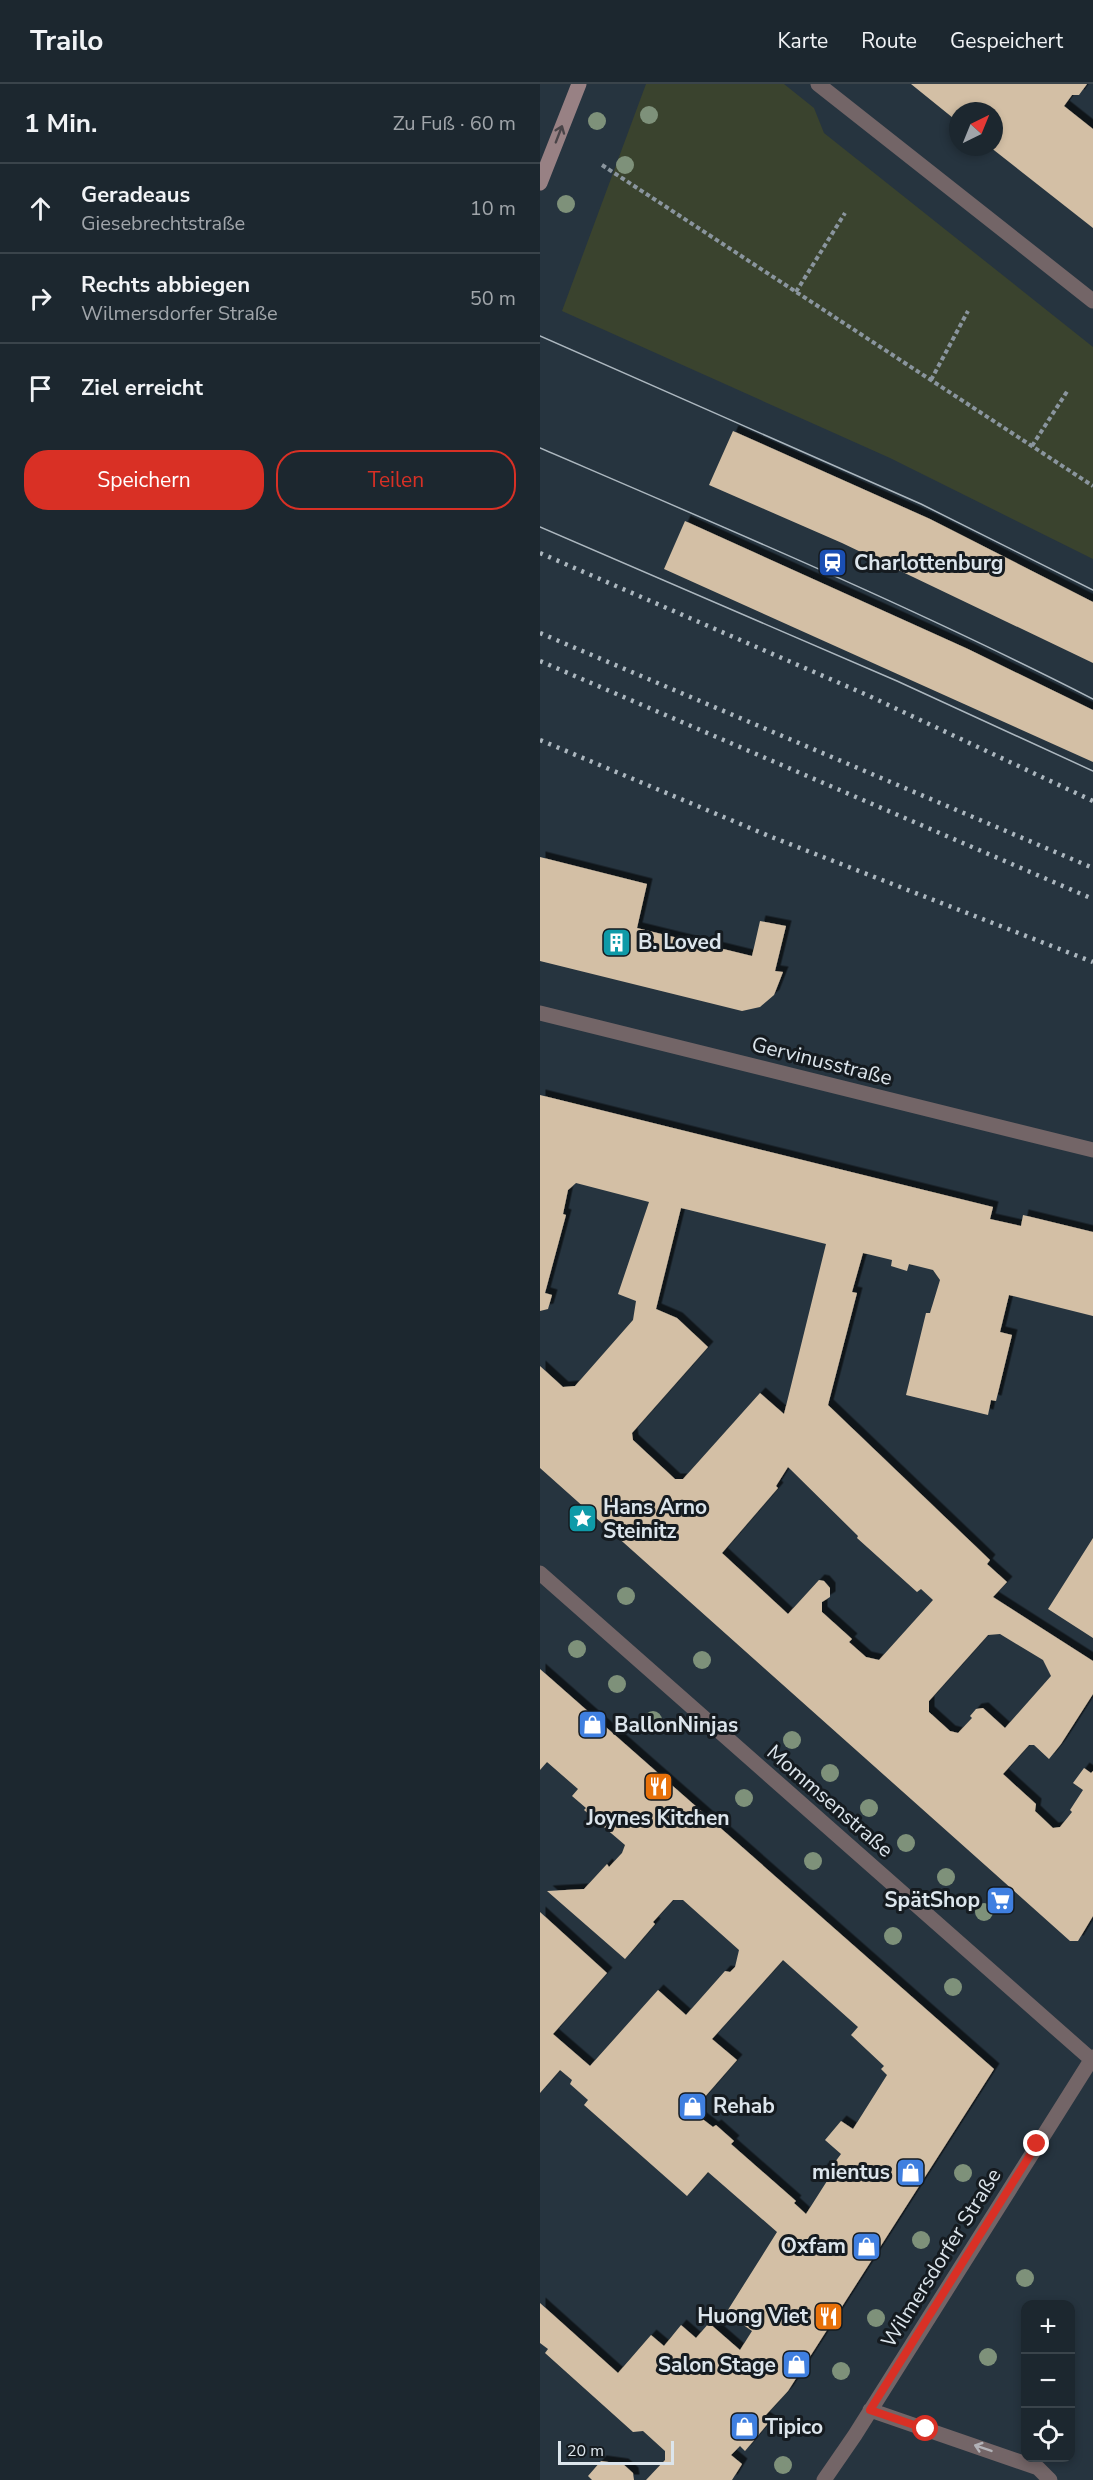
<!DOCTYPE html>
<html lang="de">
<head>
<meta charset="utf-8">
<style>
	:root { --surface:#1c272f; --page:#252f37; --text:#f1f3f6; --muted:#a0a5aa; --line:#3a444b; --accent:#d93025 }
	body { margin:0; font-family:"Nunito Sans",sans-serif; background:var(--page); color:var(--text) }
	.controls { position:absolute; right:18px; bottom:18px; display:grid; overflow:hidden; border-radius:12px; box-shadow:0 3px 9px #0003 }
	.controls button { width:54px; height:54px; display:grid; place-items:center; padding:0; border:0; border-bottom:2px solid var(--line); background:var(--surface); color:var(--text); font:30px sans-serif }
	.compass { position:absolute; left:409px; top:18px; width:54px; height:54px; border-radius:50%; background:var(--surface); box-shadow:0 3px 9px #0003; rotate:43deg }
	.scale { position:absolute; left:18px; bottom:15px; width:116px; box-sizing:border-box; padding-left:6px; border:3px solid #dce5ec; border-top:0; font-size:16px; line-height:21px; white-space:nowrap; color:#dce5ec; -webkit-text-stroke:4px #151b20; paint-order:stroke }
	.stop { position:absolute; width:18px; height:18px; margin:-14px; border:4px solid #d93025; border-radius:50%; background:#fff }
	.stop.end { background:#d93025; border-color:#fff; box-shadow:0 2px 6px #0008 }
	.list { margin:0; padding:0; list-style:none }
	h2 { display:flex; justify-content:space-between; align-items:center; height:78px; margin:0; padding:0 24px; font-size:26px }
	h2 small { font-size:20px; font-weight:400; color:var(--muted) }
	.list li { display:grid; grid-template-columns:39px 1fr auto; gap:18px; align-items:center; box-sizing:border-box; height:90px; padding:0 24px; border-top:2px solid var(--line) }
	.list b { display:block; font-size:22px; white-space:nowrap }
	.list p { margin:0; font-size:20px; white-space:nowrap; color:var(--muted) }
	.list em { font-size:20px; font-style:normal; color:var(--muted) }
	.actions { display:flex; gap:12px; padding:18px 24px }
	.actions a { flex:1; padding:14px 0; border:2px solid var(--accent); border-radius:24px; text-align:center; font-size:21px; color:var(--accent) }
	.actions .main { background:var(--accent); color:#fff }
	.icon { flex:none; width:33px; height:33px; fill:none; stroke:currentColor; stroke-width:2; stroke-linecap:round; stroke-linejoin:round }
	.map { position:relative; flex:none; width:553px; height:2396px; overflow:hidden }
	header { display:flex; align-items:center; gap:36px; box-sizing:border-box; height:84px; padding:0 30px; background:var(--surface); border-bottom:2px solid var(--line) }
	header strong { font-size:28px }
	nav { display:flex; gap:33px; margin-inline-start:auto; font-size:21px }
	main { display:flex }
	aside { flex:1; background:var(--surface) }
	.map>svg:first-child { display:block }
</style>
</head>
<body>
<header>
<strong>Trailo</strong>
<nav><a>Karte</a><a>Route</a><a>Gespeichert</a></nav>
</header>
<main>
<aside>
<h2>1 Min.<small>Zu Fuß · 60 m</small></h2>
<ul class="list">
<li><svg class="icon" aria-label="ahead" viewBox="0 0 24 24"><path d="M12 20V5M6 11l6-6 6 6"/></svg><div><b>Geradeaus</b><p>Giesebrechtstraße</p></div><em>10 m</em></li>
<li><svg class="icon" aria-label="right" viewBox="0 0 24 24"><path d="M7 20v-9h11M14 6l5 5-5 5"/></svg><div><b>Rechts abbiegen</b><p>Wilmersdorfer Straße</p></div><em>50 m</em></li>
<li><svg class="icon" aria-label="arrive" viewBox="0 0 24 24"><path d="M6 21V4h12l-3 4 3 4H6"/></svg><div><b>Ziel erreicht</b></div></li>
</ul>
<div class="actions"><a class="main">Speichern</a><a>Teilen</a></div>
</aside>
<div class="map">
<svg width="553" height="2396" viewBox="0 0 553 2396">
	<defs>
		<filter id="shadow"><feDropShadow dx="5.5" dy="-5.5" stdDeviation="0" flood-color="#0009"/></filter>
	</defs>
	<rect width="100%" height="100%" fill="#26343f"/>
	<path fill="#3a432e" d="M 106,0 L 244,0 L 274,24 L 284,49 L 553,263 L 553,475 L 350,374 L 22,227 Z"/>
	<path fill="#d3bfa5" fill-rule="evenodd" filter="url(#shadow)" d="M 371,0 L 547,0 L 539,11 L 532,11 L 524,22 L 553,45 L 553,144 L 450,63 L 454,63 L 454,27 L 418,27 L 418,38 Z
		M 193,347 L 390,435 L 553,518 L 553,579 L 302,459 L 169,401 Z
		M 145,437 L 428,565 L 553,626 L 553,678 L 124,485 Z
		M 0,773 L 107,800 L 97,844 L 212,872 L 220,837 L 246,842 L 235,887 L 243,888 L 234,911 L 220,923 L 202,927 L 0,877 Z
		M 0,1011 L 453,1123 L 450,1135 L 481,1142 L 483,1131 L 553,1148 L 553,1232 L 469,1211 L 460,1248 L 472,1251 L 456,1317 L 451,1316 L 448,1331 L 366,1311 L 386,1229 L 390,1229 L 400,1196 L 393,1186 L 369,1180 L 367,1187 L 351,1182 L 352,1176 L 323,1169 L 312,1208 L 317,1209 L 288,1321 L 450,1476 L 447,1480 L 467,1498 L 453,1513 L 553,1577 L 553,1610 L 521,1660 L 509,1675 L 494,1661 L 489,1661 L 463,1690 L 496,1720 L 495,1727 L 513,1744 L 520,1743 L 532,1728 L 530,1726 L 543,1706 L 533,1699 L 544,1684 L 551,1689 L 553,1687 L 553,1832 L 538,1857 L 530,1857 L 0,1384 L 0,1282 L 23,1303 L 35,1302 L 93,1236 L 96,1217 L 78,1210 L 109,1118 L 36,1099 L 28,1106 L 23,1130 L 26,1131 L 5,1209 L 12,1211 L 8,1225 L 0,1227 ZM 141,1124 L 286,1160 L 244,1330 L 220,1309 L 143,1395 L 135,1395 L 93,1356 L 92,1349 L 168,1263 L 137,1234 L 116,1225 ZM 248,1383 L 318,1452 L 317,1454 L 377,1508 L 381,1505 L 393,1516 L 339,1576 L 326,1573 L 309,1558 L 312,1555 L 282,1528 L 282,1518 L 290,1513 L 290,1504 L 284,1497 L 279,1496 L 248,1530 L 182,1469 L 238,1404 L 236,1402 ZM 460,1550 L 503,1576 L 511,1592 L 465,1644 L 443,1624 L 436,1625 L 430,1632 L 432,1634 L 418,1649 L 410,1647 L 389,1628 L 389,1617 L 448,1551 Z
		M 553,1454 L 553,1554 L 508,1525 Z
		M 0,1585 L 454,1985 L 248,2307 L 224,2333 L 230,2337 L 205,2367 L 200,2362 L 191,2371 L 202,2380 L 192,2396 L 106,2396 L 125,2376 L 125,2367 L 103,2347 L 93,2348 L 5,2269 L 8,2265 L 0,2259 L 0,2219 L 78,2289 L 111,2251 L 124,2262 L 141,2241 L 156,2254 L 169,2239 L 200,2266 L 212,2247 L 186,2229 L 237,2148 L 168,2088 L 147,2112 L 44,2021 L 48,2016 L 30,2000 L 32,1996 L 20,1986 L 0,2009 L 0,1828 L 67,1889 L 13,1950 L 50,1982 L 118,1906 L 146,1931 L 185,1887 L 190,1888 L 195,1883 L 199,1866 L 143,1816 L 133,1816 L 113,1838 L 115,1840 L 85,1875 L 7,1807 L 44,1805 L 67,1780 L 69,1783 L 82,1769 L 85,1761 L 44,1726 L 46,1724 L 32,1712 L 38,1705 L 7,1678 L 0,1686 ZM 243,1876 L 318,1943 L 311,1951 L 344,1982 L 341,1985 L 347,1991 L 313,2045 L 301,2037 L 285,2056 L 301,2070 L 292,2082 L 282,2085 L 281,2092 L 287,2097 L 266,2130 L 254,2119 L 256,2117 L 191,2060 L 194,2057 L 176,2041 L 173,2043 L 156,2030 L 156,2023 L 197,1976 L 172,1955 Z
		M 61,2377 L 83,2380 L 93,2389 L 94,2396 L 52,2396 L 48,2392 Z"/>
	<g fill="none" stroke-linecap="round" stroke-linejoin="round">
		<path stroke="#8a959e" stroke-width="4" stroke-dasharray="4.5 3" stroke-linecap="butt" d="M 62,81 L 553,402
			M 256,208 L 305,129
			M 391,296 L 428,227
			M 492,362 L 528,306"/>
		<path stroke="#736567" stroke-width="15" d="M 278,0 L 553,217
			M 0,929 L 553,1066
			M 0,1489 L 553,1977
			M 330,2326 L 498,2384 L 510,2396
			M 284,2396 L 315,2351 L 553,1973"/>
		<path stroke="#988184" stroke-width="15" d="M 0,99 L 39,0"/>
		<path stroke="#acb7bf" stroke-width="1.5" d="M 0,252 L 381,420 L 553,506
			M 0,364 C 186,444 373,523 553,615
			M 0,443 L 357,597 L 553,687"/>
		<path stroke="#acb7bf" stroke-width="4.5" stroke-dasharray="3 6" stroke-linecap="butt" d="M 0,469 L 327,611 L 553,717
			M 0,549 L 553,784
			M 0,577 L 553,815
			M 0,656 L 229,752 L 553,878"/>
	</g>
	<g fill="#7e917a">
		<circle cx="109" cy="31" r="9"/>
		<circle cx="57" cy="37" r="9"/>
		<circle cx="85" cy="81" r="9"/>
		<circle cx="26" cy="120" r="9"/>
		<circle cx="86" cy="1512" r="9"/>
		<circle cx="37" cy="1565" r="9"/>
		<circle cx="162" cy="1576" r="9"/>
		<circle cx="77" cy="1600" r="9"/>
		<circle cx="113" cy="1636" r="9"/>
		<circle cx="252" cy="1656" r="9"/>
		<circle cx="290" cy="1689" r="9"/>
		<circle cx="204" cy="1714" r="9"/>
		<circle cx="329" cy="1724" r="9"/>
		<circle cx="366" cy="1759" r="9"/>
		<circle cx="273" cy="1777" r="9"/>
		<circle cx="406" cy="1793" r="9"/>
		<circle cx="444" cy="1828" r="9"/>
		<circle cx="353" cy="1852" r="9"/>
		<circle cx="413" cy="1903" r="9"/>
		<circle cx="423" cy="2089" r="9"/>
		<circle cx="381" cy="2156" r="9"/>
		<circle cx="485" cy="2194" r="9"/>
		<circle cx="336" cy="2234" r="9"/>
		<circle cx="448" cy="2273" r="9"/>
		<circle cx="301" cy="2287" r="9"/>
		<circle cx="243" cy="2381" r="9"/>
	</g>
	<defs><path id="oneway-shaft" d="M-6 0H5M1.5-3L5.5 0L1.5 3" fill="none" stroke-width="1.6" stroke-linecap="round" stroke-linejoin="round" transform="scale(1.5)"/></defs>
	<use stroke="#494448" href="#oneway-shaft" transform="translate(19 50) rotate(-69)"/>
	<use stroke="#b2b2b7" href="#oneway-shaft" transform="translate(443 2364) rotate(-161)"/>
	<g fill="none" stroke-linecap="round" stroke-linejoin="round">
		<path stroke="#d93025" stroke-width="8" d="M 386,2345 L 330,2326 L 497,2060"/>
	</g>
	<defs>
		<symbol id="station-square" viewBox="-11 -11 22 22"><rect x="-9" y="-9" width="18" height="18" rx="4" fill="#1a4fb4" stroke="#151b20"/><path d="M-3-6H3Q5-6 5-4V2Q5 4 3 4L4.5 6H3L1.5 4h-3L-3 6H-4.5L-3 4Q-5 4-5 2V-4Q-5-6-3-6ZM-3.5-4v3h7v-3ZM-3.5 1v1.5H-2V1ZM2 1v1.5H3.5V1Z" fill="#fff"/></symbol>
		<symbol id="building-square" viewBox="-11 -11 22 22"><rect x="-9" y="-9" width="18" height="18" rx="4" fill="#0f9aa8" stroke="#151b20"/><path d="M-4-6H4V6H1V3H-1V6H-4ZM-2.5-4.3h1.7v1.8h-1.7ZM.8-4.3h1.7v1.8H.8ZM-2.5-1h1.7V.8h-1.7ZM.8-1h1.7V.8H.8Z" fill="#fff"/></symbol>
		<symbol id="sight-square" viewBox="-11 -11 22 22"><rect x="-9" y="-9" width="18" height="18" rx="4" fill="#0f9aa8" stroke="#151b20"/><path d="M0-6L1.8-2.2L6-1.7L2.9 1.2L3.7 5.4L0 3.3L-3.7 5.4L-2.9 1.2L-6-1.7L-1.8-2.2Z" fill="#fff"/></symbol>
		<symbol id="shop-square" viewBox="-11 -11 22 22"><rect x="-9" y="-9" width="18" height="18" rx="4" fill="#3f7fe0" stroke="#151b20"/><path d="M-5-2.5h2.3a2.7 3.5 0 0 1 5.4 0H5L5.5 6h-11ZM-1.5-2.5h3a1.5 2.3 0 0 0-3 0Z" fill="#fff"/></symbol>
		<symbol id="restaurant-square" viewBox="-11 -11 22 22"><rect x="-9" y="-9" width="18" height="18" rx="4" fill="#e8710a" stroke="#151b20"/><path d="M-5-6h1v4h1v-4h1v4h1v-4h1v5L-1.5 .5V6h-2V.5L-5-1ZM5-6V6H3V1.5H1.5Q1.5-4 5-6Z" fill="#fff"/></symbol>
		<symbol id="supermarket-square" viewBox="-11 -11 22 22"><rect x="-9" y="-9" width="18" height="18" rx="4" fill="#3f7fe0" stroke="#151b20"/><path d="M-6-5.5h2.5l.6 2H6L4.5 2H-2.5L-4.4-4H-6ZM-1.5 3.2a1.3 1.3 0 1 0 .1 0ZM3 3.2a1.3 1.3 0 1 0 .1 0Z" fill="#fff"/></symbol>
	</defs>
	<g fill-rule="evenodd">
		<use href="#station-square" x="276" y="462" width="33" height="33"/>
		<use href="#building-square" x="60" y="842" width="33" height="33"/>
		<use href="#sight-square" x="26" y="1418" width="33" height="33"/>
		<use href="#shop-square" x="36" y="1624" width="33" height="33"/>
		<use href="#restaurant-square" x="102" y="1686" width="33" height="33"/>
		<use href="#supermarket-square" x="444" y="1800" width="33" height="33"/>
		<use href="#shop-square" x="136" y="2006" width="33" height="33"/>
		<use href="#shop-square" x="354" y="2072" width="33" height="33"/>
		<use href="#shop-square" x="310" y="2146" width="33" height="33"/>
		<use href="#restaurant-square" x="272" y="2216" width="33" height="33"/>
		<use href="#shop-square" x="240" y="2264" width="33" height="33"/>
		<use href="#shop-square" x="188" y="2326" width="33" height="33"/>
	</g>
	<g text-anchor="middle" stroke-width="6" stroke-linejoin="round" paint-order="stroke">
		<g font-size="21" font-weight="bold" fill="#dce5ec" stroke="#151b20" text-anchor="start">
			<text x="314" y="486">Charlottenburg</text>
			<text x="98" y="865">B. Loved</text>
			<text x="63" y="1430">Hans Arno<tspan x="63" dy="24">Steinitz</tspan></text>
			<text x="74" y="1648">BallonNinjas</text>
			<text x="118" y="1741" text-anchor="middle">Joynes Kitchen</text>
			<text x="440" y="1823" text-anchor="end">SpätShop</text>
			<text x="173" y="2029">Rehab</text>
			<text x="350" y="2095" text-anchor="end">mientus</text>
			<text x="306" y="2169" text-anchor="end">Oxfam</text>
			<text x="268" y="2239" text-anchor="end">Huong Viet</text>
			<text x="236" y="2288" text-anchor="end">Salon Stage</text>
			<text x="225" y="2350">Tipico</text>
		</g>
		<g font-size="21" fill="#dce5ec" stroke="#151b20">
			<text transform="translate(282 977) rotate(14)" y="7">Gervinusstraße</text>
			<text transform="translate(290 1717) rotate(41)" y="7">Mommsenstraße</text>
			<text transform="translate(401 2174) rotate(-58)" y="7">Wilmersdorfer Straße</text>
		</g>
	</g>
</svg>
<div class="controls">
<button>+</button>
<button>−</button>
<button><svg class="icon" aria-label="locate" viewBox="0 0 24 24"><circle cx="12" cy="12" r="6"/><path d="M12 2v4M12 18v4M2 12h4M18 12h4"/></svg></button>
</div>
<svg class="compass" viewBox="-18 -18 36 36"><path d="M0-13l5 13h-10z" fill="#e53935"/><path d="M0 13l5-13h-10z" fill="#a0a5aa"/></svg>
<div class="scale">20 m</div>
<div class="stop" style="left:386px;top:2345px"></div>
<div class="stop end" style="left:497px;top:2060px"></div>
</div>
</main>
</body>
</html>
